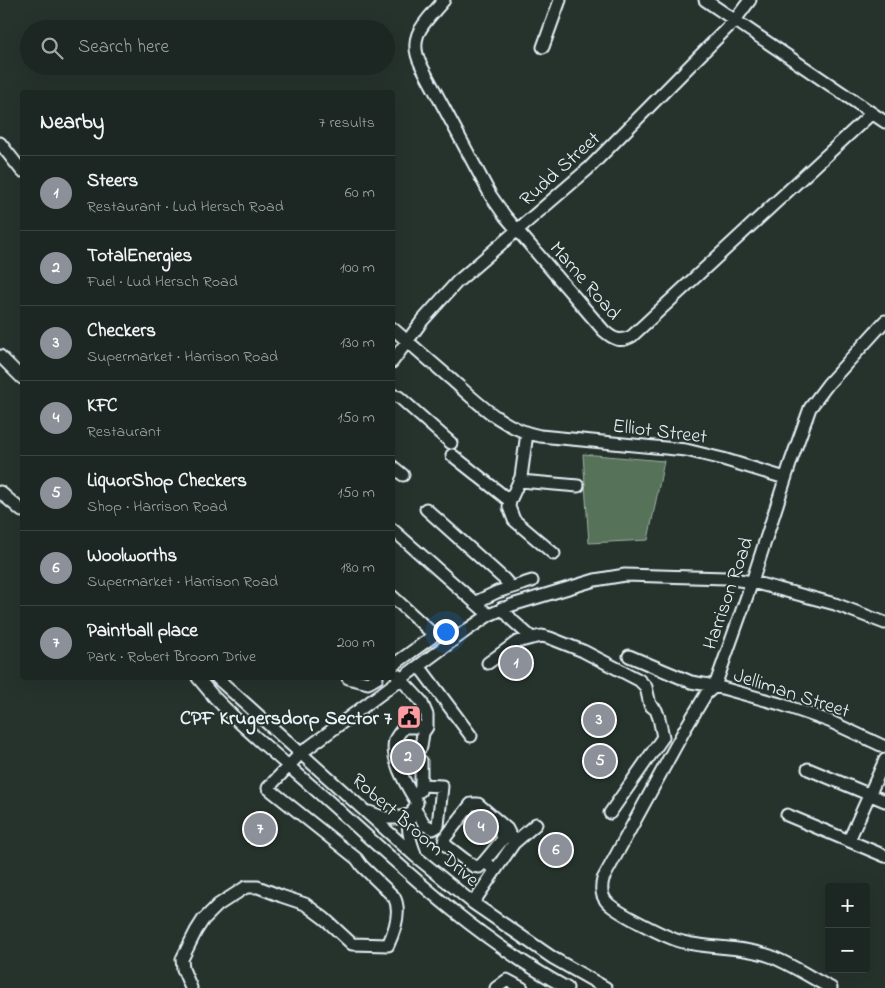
<!DOCTYPE html>
<html lang="en">
<head>
<meta charset="utf-8">
<style>
	:root { --surface:#1c2622; --page:#29322f; --text:#f1f3f6; --muted:#a0a5a5; --line:#3a4340; --accent:#8c9099 }
	body { margin:0; font-family:"Indie Flower",sans-serif; background:var(--page); color:var(--text) }
	.controls { position:absolute; right:15px; bottom:15px; display:grid; overflow:hidden; border-radius:5px; box-shadow:0 5px 20px #0002 }
	.controls button { width:45px; height:45px; display:grid; place-items:center; padding:0; border:0; border-bottom:1px solid var(--line); background:var(--surface); color:var(--text); font:25px sans-serif }
	.you { position:absolute; left:445px; top:631px; width:18px; height:18px; margin:-12px; border:4px solid #fff; border-radius:50%; background:#1a73e8; box-shadow:0 0 0 8px #1a73e833 }
	.badge { display:grid; place-items:center; width:32px; height:32px; border-radius:50%; background:var(--accent); color:#fff; font-size:16px; font-weight:700 }
	.pin { position:absolute; translate:-50% -50%; border:2px solid #fff; box-shadow:0 1px 5px #0006 }
	.list { margin:0; padding:0; list-style:none }
	h2 { display:flex; justify-content:space-between; align-items:center; height:65px; margin:0; padding:0 20px; font-size:21px }
	h2 small { font-size:16px; font-weight:400; color:var(--muted) }
	.list li { display:grid; grid-template-columns:32px 1fr auto; gap:15px; align-items:center; box-sizing:border-box; height:75px; padding:0 20px; border-top:1px solid var(--line) }
	.list b { display:block; font-size:19px; white-space:nowrap }
	.list p { margin:0; font-size:16px; white-space:nowrap; color:var(--muted) }
	.list em { font-size:16px; font-style:normal; color:var(--muted) }
	.icon { flex:none; width:28px; height:28px; fill:none; stroke:currentColor; stroke-width:2; stroke-linecap:round; stroke-linejoin:round }
	.map { position:relative; flex:none; width:885px; height:988px; overflow:hidden }
	.search { position:absolute; background:var(--surface); box-shadow:0 5px 20px #0002; left:20px; top:20px; width:375px; height:55px; display:flex; align-items:center; gap:12px; box-sizing:border-box; padding:0 18px; border-radius:28px; color:var(--muted); font-size:19px }
	.panel { position:absolute; background:var(--surface); box-shadow:0 5px 20px #0002; left:20px; top:90px; width:375px; height:590px; border-radius:5px }
	.map>svg:first-child { display:block }
</style>
</head>
<body>
<div class="map">
<svg width="885" height="988" viewBox="0 0 885 988">
	<rect width="100%" height="100%" fill="#26332d"/>
	<filter id="ink" filterUnits="userSpaceOnUse"><feTurbulence type="fractalNoise" baseFrequency=".02" numOctaves="2"/><feDisplacementMap in="SourceGraphic" scale="10" xChannelSelector="R" yChannelSelector="G"/><feConvolveMatrix kernelMatrix="1 2 1 2 8 2 1 2 1" color-interpolation-filters="sRGB"/></filter>
	<g filter="url(#ink)">
		<path fill="#577258" stroke="#a0b2a8" d="M 583,454 L 664,461 L 648,540 L 589,543 Z"/>
		<g fill="none" stroke-linecap="round" stroke-linejoin="round">
			<defs>
				<path id="minor" d="M 444,0 C 426,22 406,35 421,65 L 491,196 L 505,216 L 604,331 C 613,339 621,343 632,336 L 872,113
					M 705,0 L 885,122
					M 543,47 L 560,0
					M 0,143 L 22,171
					M 392,328 C 412,345 431,362 451,379 C 478,403 503,429 540,436 L 686,450 L 723,459 L 785,478
					M 0,356 L 22,378
					M 392,362 L 422,321 L 457,282 L 588,169 L 735,20 L 750,0
					M 392,395 L 399,397 L 451,443
					M 527,433 L 521,477 L 510,501 L 509,507 L 514,520 L 554,554
					M 452,455 L 510,501
					M 392,466 L 403,475
					M 520,481 L 578,486
					M 0,492 L 22,511
					M 426,509 L 504,579 L 511,587
					M 392,529 L 489,615
					M 392,596 L 433,634 L 432,637 L 392,666
					M 476,602 L 497,592 L 532,581
					M 502,608 L 513,621 L 532,638 L 542,636 L 550,638 L 583,651 L 639,680 L 646,687 L 650,705 L 656,710 L 659,718 L 663,737 L 610,813
					M 629,656 L 691,682 L 715,686 L 780,704 L 829,721 L 885,747
					M 488,663 L 517,642 L 532,638
					M 419,666 L 471,736
					M 397,675 L 421,701 L 427,715 L 427,727 L 423,733 L 421,747
					M 198,678 L 214,697 L 240,723 C 275,755 311,785 346,817 C 415,880 484,943 567,988
					M 217,678 L 415,856 L 473,903 L 553,958 L 606,988
					M 348,678 L 368,683 L 377,678
					M 808,769 L 885,801
					M 420,791 L 421,785 L 421,761
					M 414,808 L 425,825 L 433,829 L 438,826 L 442,786 L 421,785
					M 369,812 L 385,818 L 397,818 L 411,814
					M 787,815 L 885,856
					M 849,840 L 885,760
					M 415,854 C 407,832 405,824 417,803 C 407,786 390,760 395,740 C 397,735 401,731 404,727 L 427,727
					M 484,862 L 503,839 L 504,836 L 498,830
					M 495,869 L 484,862 L 479,867 L 473,866 L 447,846 L 444,842 L 445,838 L 471,804 L 478,804 L 507,829 L 514,843
					M 473,903 L 514,843 L 536,824
					M 191,988 L 183,969 L 182,959 L 196,931 L 203,920 L 218,905 L 246,887 L 258,887 L 281,896 L 305,904 L 325,919 L 352,944 L 388,945 C 394,932 402,911 394,897 L 362,866 L 357,859 L 268,788 L 301,753 L 467,630 L 489,615 L 512,605 L 595,580 L 625,575 L 726,578 L 752,582 L 835,604 L 885,623
					M 496,988 L 507,980 L 522,988
					M 831,988 C 811,978 791,964 770,956 C 742,946 712,949 683,942 C 669,939 613,911 606,901 C 601,895 601,887 603,879 L 685,729 L 706,694 L 715,686 L 752,582 L 791,461 L 810,408 L 828,384 L 885,321"/>
			</defs>
			<use href="#minor" stroke="#e8f1f8" stroke-width="15"/>
			<use href="#minor" stroke="#26332d" stroke-width="11"/>
		</g>
	</g>
	<defs>
		<symbol id="civic-square" viewBox="-11 -11 22 22"><rect x="-9" y="-9" width="18" height="18" rx="4" fill="#ff9aa2" stroke="#26332d"/><path d="M-.6-6.5H3V-4.5H.6V-3L4-1V1h2V6H-6V1h2V-1L-.6-3ZM-1.2 2.5V6h2.4V2.5Z" fill="#111"/></symbol>
	</defs>
	<g fill-rule="evenodd">
		<use href="#civic-square" x="395" y="703" width="28" height="28"/>
	</g>
	<g text-anchor="middle" stroke-width="4" stroke-linejoin="round" paint-order="stroke">
		<g font-size="20" fill="#e8f1f8" stroke="#26332d">
			<text transform="translate(559 168) rotate(-42)" y="7">Rudd Street</text>
			<text transform="translate(586 280) rotate(49)" y="7">Marne Road</text>
			<text transform="translate(660 430) rotate(7)" y="7">Elliot Street</text>
			<text transform="translate(727 593) rotate(-71)" y="7">Harrison Road</text>
			<text transform="translate(792 692) rotate(18)" y="7">Jelliman Street</text>
			<text transform="translate(416 829) rotate(41)" y="7">Robert Broom Drive</text>
		</g>
		<g font-size="20" font-weight="bold" fill="#e8f1f8" stroke="#26332d" text-anchor="end">
			<text x="392" y="724">CPF Krugersdorp Sector 7</text>
		</g>
	</g>
</svg>
<div class="controls">
<button>+</button>
<button>−</button>
</div>
<div class="you"></div>
<div class="pin badge" style="left:516px;top:663px">1</div>
<div class="pin badge" style="left:408px;top:757px">2</div>
<div class="pin badge" style="left:599px;top:720px">3</div>
<div class="pin badge" style="left:481px;top:827px">4</div>
<div class="pin badge" style="left:600px;top:761px">5</div>
<div class="pin badge" style="left:556px;top:850px">6</div>
<div class="pin badge" style="left:260px;top:829px">7</div>
<div class="search"><svg class="icon" aria-label="search" viewBox="0 0 24 24"><circle cx="10" cy="10" r="6"/><path d="M15 15l6 6"/></svg>Search here</div>
<section class="panel">
<h2>Nearby<small>7 results</small></h2>
<ul class="list">
<li><span class="badge">1</span><div><b>Steers</b><p>Restaurant · Lud Hersch Road</p></div><em>60 m</em></li>
<li><span class="badge">2</span><div><b>TotalEnergies</b><p>Fuel · Lud Hersch Road</p></div><em>100 m</em></li>
<li><span class="badge">3</span><div><b>Checkers</b><p>Supermarket · Harrison Road</p></div><em>130 m</em></li>
<li><span class="badge">4</span><div><b>KFC</b><p>Restaurant</p></div><em>150 m</em></li>
<li><span class="badge">5</span><div><b>LiquorShop Checkers</b><p>Shop · Harrison Road</p></div><em>150 m</em></li>
<li><span class="badge">6</span><div><b>Woolworths</b><p>Supermarket · Harrison Road</p></div><em>180 m</em></li>
<li><span class="badge">7</span><div><b>Paintball place</b><p>Park · Robert Broom Drive</p></div><em>200 m</em></li>
</ul>
</section>
</div>
</body>
</html>
